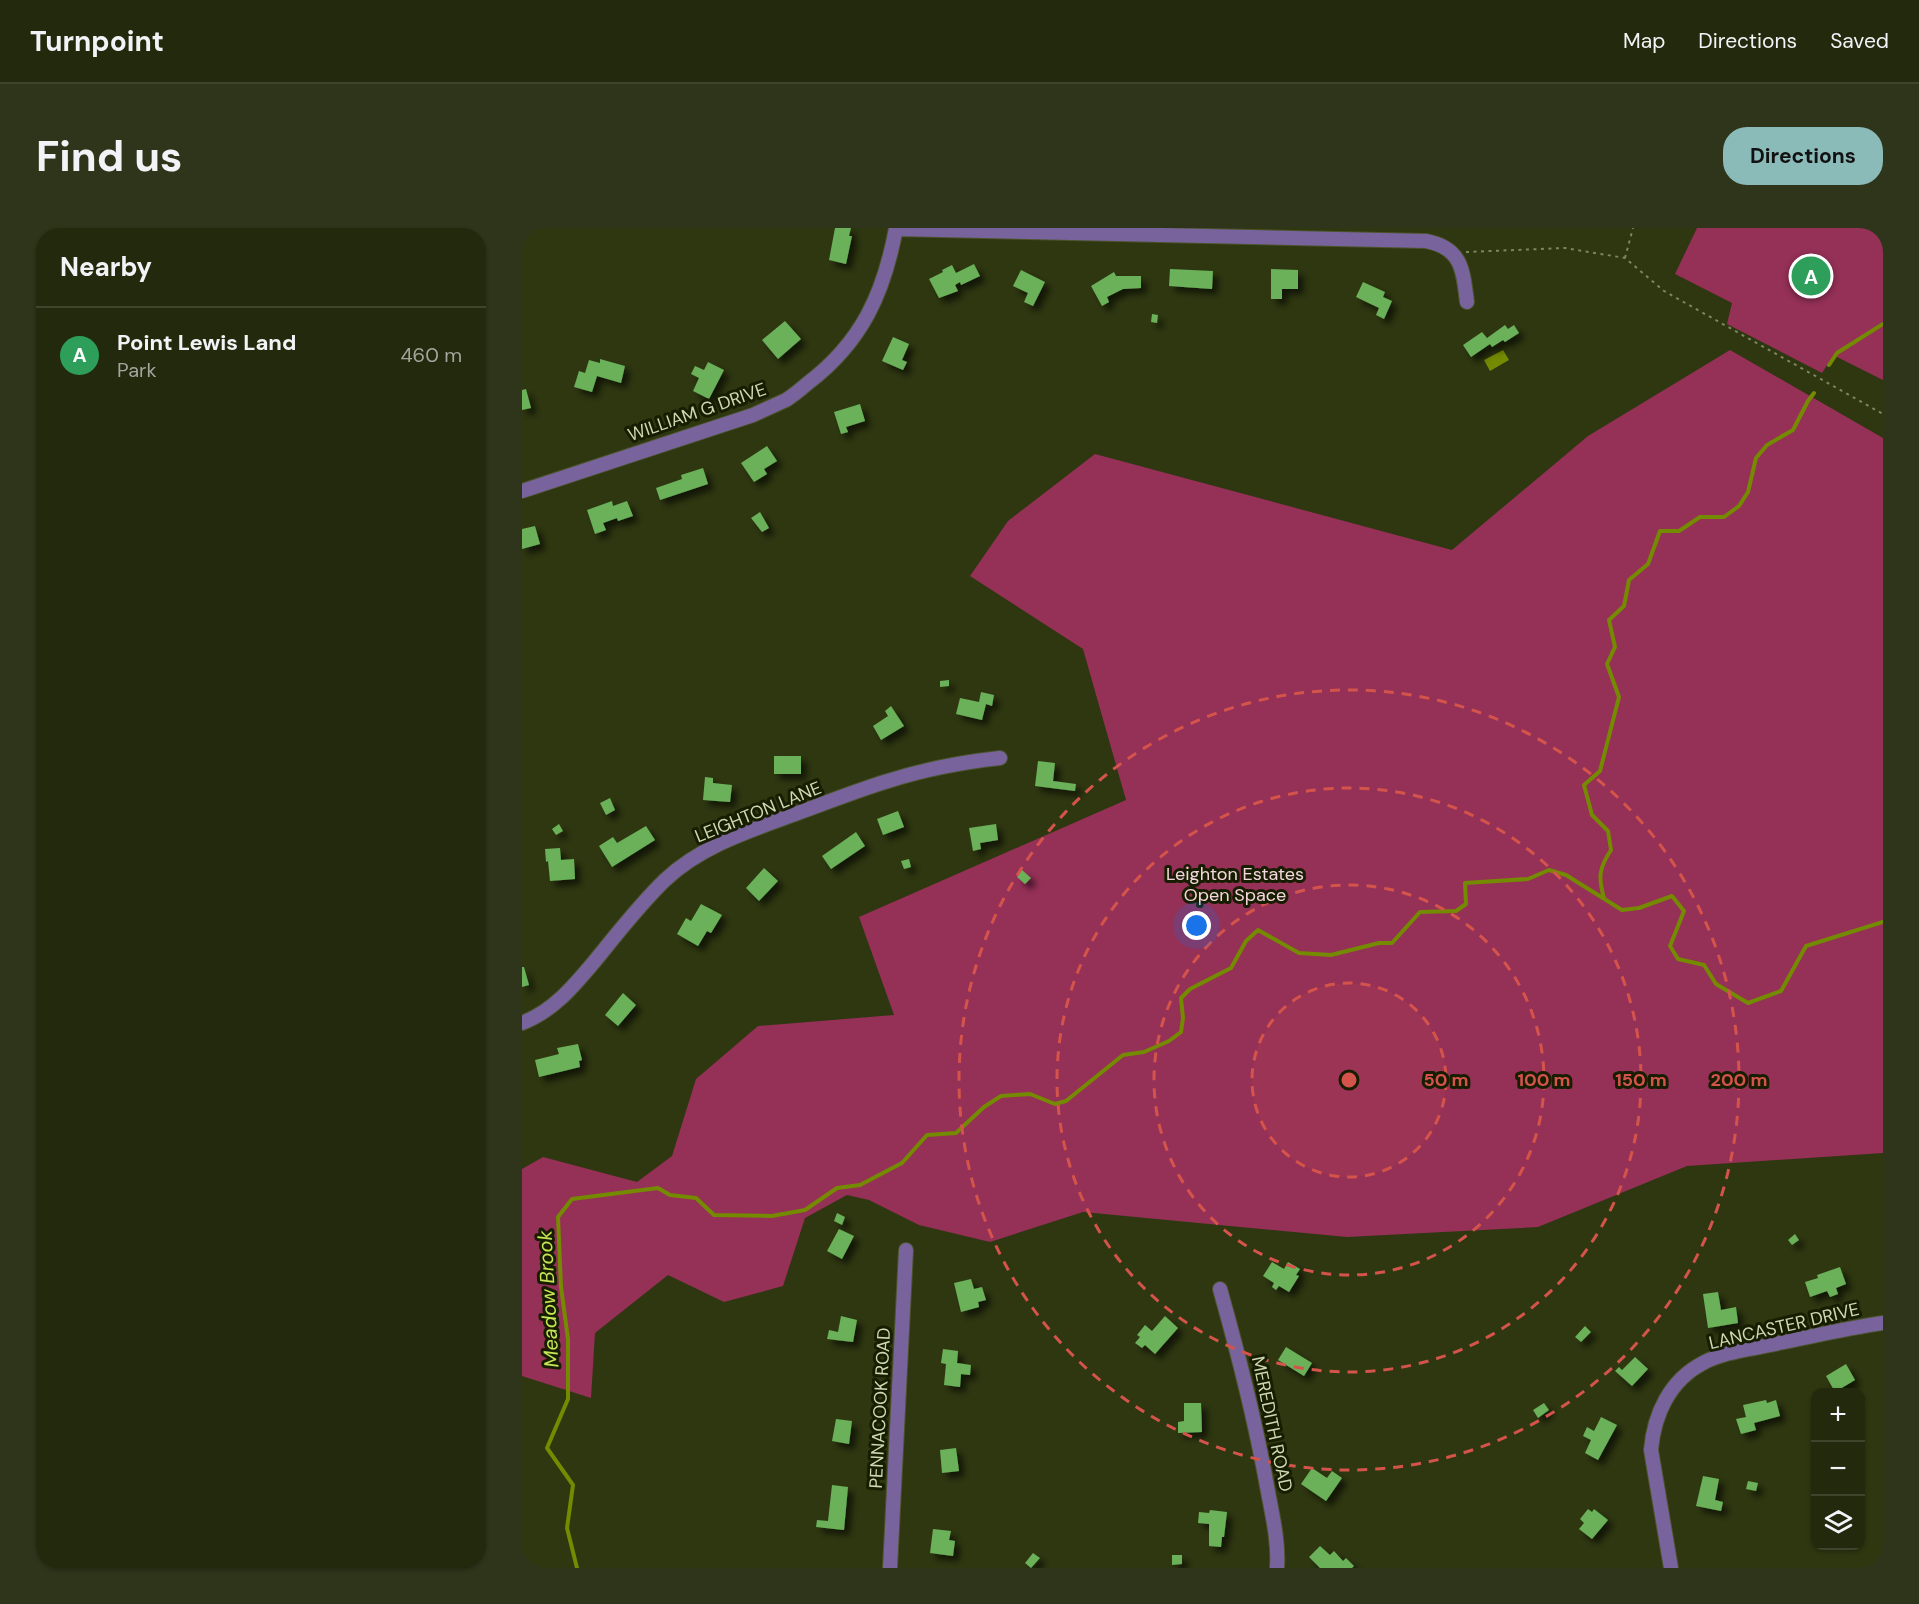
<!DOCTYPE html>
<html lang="en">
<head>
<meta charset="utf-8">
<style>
	:root { --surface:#22290c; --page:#2e351a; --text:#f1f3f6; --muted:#a2a69d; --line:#3f452d; --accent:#8bbbb9 }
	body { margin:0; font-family:"DM Sans",sans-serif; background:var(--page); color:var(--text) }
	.controls { position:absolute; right:18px; bottom:18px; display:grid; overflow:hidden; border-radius:12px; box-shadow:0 2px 4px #0004 }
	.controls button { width:54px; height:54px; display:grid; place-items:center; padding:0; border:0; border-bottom:2px solid var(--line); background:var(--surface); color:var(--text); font:30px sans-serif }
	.you { position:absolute; left:675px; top:698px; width:21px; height:21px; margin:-15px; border:4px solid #fff; border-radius:50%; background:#1a73e8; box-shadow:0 0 0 9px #1a73e833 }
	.badge { display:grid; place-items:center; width:39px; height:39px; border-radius:50%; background:var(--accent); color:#fff; font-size:20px; font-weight:700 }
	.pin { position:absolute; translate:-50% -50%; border:3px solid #fff; box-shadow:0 2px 6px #0006 }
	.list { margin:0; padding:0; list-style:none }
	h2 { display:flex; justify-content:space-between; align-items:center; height:78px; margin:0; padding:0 24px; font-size:26px }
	h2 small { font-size:20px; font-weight:400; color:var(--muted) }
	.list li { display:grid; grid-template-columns:39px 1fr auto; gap:18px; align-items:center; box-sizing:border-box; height:96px; padding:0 24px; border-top:2px solid var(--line) }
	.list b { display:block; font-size:22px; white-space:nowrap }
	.list p { margin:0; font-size:20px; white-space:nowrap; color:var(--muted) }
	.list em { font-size:20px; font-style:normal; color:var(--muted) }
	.icon { flex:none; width:33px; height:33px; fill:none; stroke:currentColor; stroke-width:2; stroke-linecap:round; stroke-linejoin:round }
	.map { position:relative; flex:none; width:1361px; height:1340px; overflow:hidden; border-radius:24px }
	header { display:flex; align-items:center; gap:36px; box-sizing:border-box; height:84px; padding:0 30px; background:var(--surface); border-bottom:2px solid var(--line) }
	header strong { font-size:28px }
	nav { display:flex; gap:33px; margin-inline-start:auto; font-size:21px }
	.intro { display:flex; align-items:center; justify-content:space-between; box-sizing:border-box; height:144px; padding:0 36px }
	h1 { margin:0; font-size:42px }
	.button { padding:15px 27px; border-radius:24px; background:var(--accent); color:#111; font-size:21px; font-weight:700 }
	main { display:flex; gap:36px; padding:0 36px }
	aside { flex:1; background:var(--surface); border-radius:24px; box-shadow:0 2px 4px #0004 }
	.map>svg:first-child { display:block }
</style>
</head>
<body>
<header>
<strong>Turnpoint</strong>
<nav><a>Map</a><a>Directions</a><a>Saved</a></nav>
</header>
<div class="intro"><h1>Find us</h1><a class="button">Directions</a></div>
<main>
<aside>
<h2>Nearby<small></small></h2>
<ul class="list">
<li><span class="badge" style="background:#2e9e5b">A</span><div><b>Point Lewis Land</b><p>Park</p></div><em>460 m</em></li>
</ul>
</aside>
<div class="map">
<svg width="1361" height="1340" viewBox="0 0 1361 1340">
	<defs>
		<filter id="shadow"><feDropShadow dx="5.5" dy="5.5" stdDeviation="3" flood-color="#0009"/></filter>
	</defs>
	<rect width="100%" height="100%" fill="#2e3710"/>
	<path fill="#953057" d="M 1175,0 L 1361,0 L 1361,152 L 1315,129 L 1309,131 L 1300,145 L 1205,96 L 1210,75 L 1153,46 Z
		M 1208,122 L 1361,210 L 1361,925 L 1165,938 L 1016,999 L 825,1009 L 561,984 L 468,1014 L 397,997 L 347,972 L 325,967 L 283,990 L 261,1058 L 202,1074 L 146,1047 L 73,1105 L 69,1170 L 0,1148 L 0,941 L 21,929 L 115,954 L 150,928 L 174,851 L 236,798 L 372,787 L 337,689 L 604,572 L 561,421 L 448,348 L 486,293 L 573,226 L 930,322 L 1066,208 Z"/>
	<path fill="#748a01" d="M 981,122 L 987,132 L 968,143 L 962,132 Z"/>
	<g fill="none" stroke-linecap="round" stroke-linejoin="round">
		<path stroke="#748a01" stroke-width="4" d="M 1307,137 L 1315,125 L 1361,96
			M 1082,670 C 1076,649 1077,640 1089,622 L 1086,603 L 1070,587 L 1062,557 L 1078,543 L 1097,469 L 1085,436 L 1093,419 L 1087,392 L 1102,378 L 1107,352 L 1126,336 L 1138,303 L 1157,303 L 1178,289 L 1202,289 L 1217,278 L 1226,264 L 1234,230 L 1245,217 L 1271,202 L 1286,173 L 1292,165
			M 55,1340 L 45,1300 L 51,1257 L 25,1220 L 46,1171 L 46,1111 L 39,1059 L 36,989 L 50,971 L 136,960 L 148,967 L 174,970 L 192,987 L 250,988 L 283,982 L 315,960 L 338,957 L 380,935 L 405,907 L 434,905 L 462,879 L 479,868 L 508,866 L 533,876 L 544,873 L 601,827 L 622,824 L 647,813 L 659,804 L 661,790 L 659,770 L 668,761 L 709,740 L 724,713 L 736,702 L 777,725 L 809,727 L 857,715 L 870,715 L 898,684 L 934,683 L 944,676 L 943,655 L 1006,651 L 1027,642 L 1044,647 L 1100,682 L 1117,680 L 1150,668 L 1162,683 L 1148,718 L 1156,731 L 1182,737 L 1194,756 L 1226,775 L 1259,763 L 1284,718 L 1361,694"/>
	</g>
	<path fill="#6ab15a" filter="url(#shadow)" d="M 313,0 L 329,0 L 327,8 L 330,8 L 324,36 L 307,32 Z
		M 452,36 L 458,48 L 439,57 L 438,54 L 433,57 L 436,63 L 417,70 L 407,51 L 421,44 L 420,42 L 430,37 L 434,45 Z
		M 648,41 L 691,43 L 690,61 L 647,58 Z
		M 749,41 L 776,42 L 776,61 L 760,61 L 760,71 L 749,71 Z
		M 499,42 L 523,54 L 511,78 L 502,74 L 506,65 L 491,58 Z
		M 592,44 L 594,48 L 619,48 L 619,60 L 601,61 L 585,69 L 587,74 L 580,78 L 569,58 Z
		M 841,54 L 863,64 L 861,69 L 870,73 L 862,91 L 854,87 L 857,80 L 834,69 Z
		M 630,86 L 636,87 L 635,95 L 629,94 Z
		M 263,93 L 279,111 L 256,131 L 240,112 Z
		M 983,97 L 986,101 L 992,97 L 997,105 L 983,114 L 981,112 L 970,119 L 968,116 L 949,129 L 941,117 L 960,104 L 965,110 Z
		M 371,109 L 387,116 L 380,132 L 385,134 L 381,142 L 360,133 Z
		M 78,131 L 103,138 L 99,155 L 75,148 L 70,164 L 52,159 L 57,143 L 63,145 L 67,132 L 78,135 Z
		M 186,134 L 202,142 L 187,171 L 171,163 L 177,150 L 169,146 L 173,138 L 182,142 Z
		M 4,161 L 9,180 L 0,182 L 0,162 Z
		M 338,176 L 343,193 L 324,199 L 326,204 L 319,206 L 312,184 Z
		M 245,218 L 255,233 L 242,241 L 245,246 L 232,254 L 219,235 Z
		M 181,240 L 186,256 L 138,272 L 134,260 L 160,251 L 159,247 Z
		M 90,273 L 91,278 L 105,273 L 111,288 L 96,293 L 95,290 L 81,295 L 84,302 L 73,306 L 65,282 Z
		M 238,284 L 247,300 L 240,304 L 229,290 Z
		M 13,298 L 18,316 L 0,321 L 0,301 Z
		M 427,452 L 427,458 L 418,459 L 418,453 Z
		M 459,464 L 472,467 L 470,478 L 464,476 L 460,492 L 434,486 L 438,470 L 457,474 Z
		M 369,478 L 382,498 L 359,512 L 351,498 L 366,488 L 363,483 Z
		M 252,528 L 279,528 L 279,546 L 252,546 Z
		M 516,533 L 533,535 L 531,553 L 554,556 L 553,563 L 513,558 Z
		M 183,549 L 191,550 L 191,555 L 210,557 L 208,574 L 181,572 Z
		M 88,570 L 93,582 L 84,587 L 78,575 Z
		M 376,583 L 382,599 L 361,607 L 355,591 Z
		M 37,596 L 41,603 L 34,607 L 30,601 Z
		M 474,596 L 476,612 L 458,615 L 459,621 L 451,623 L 447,600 Z
		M 124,598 L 133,612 L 90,639 L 77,618 L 91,609 L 95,615 Z
		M 334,604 L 343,618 L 309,641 L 300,628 Z
		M 38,620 L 39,632 L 52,631 L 53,651 L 28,653 L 26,633 L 24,634 L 23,621 Z
		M 387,631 L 389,639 L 382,641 L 379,633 Z
		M 242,640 L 256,653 L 237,673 L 224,660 Z
		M 500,642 L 509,650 L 503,656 L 495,649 Z
		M 179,676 L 200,687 L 189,705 L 185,703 L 176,718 L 155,706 L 164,690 L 169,693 Z
		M 0,739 L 2,739 L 7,757 L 0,759 Z
		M 101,765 L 114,777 L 96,798 L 83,787 Z
		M 56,816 L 60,832 L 57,833 L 58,839 L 17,849 L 13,832 L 37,826 L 35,820 Z
		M 315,985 L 323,989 L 320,997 L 312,993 Z
		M 317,1001 L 332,1008 L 320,1031 L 305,1023 Z
		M 1273,1006 L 1277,1012 L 1270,1017 L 1266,1012 Z
		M 750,1034 L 762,1041 L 766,1034 L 778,1041 L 774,1047 L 777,1048 L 767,1064 L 757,1058 L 754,1062 L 750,1059 L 752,1055 L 741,1048 Z
		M 1318,1039 L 1324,1056 L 1314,1060 L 1316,1066 L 1308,1069 L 1305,1063 L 1288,1069 L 1283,1054 L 1296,1050 L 1295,1047 Z
		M 449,1051 L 452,1061 L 460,1059 L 464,1072 L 456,1074 L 457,1079 L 439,1084 L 432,1055 Z
		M 1196,1064 L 1199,1082 L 1214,1079 L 1216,1095 L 1186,1100 L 1181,1066 Z
		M 319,1088 L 335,1092 L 331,1114 L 305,1111 L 307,1102 L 316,1104 Z
		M 643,1088 L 656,1100 L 633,1126 L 623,1117 L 620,1120 L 613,1115 L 618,1109 L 615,1107 L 623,1097 L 630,1103 Z
		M 1063,1098 L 1069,1104 L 1059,1114 L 1053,1109 Z
		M 764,1119 L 790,1135 L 782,1148 L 756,1132 Z
		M 421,1121 L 436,1123 L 435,1135 L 449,1137 L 448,1147 L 439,1146 L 438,1159 L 422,1157 L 424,1136 L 419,1135 Z
		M 1113,1129 L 1126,1141 L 1110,1158 L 1093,1143 L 1097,1139 L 1100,1142 Z
		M 1324,1136 L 1333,1152 L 1313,1164 L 1304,1148 Z
		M 1244,1172 L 1245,1175 L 1254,1172 L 1258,1188 L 1232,1195 L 1234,1202 L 1219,1206 L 1214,1191 L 1224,1189 L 1221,1177 Z
		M 662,1175 L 679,1175 L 680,1204 L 656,1205 L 656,1194 L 662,1193 Z
		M 1022,1175 L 1027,1182 L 1016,1190 L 1011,1182 Z
		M 1079,1189 L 1095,1197 L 1076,1232 L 1063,1225 L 1069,1212 L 1061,1208 L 1065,1199 L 1072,1203 Z
		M 314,1191 L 330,1193 L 327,1216 L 310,1213 Z
		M 434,1220 L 437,1243 L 420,1245 L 418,1222 Z
		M 790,1240 L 805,1250 L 810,1243 L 820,1250 L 804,1273 L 779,1256 Z
		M 1181,1248 L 1197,1251 L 1193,1272 L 1201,1274 L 1199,1283 L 1174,1278 Z
		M 1226,1253 L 1236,1255 L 1234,1263 L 1224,1261 Z
		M 310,1257 L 326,1259 L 322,1302 L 294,1299 L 295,1292 L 306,1293 Z
		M 1066,1281 L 1070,1284 L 1072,1281 L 1086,1292 L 1070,1311 L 1057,1301 L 1062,1295 L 1058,1291 Z
		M 688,1282 L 705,1284 L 702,1309 L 700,1309 L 699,1319 L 687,1318 L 687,1296 L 676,1295 L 677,1284 L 687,1285 Z
		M 411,1301 L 429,1303 L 427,1312 L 433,1313 L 431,1328 L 408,1325 Z
		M 798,1318 L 808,1327 L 812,1323 L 821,1333 L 824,1330 L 832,1338 L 830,1340 L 798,1340 L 787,1329 Z
		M 511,1325 L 518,1330 L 509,1340 L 503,1335 Z
		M 650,1327 L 660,1327 L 660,1336 L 650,1337 Z"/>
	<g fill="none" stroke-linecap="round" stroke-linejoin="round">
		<defs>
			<path id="minor" d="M 374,1 L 904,13 C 941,20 941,44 945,74
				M 0,263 L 231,187 C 242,182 253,177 264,172 C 272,167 279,161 286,155 C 340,114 362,65 374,0
				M 0,795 C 31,783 51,759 72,734 C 95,706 117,677 143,652 C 180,617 230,602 276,585 C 306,574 336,562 366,553 C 400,542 442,534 478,530
				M 698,1061 C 716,1125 732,1188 744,1253 C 749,1282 757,1311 755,1340
				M 368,1340 L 384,1022
				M 1149,1340 L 1129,1222 C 1132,1186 1148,1152 1181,1135 C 1203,1123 1233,1121 1257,1115 C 1292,1108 1326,1100 1361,1095"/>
		</defs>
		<use href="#minor" stroke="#4b542d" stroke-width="16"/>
		<path stroke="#7c8660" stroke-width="2" stroke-dasharray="3 4.5" stroke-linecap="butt" d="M 944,24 L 1043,20 L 1103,30 L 1142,63 L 1361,186
			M 1103,30 L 1111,0"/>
		<use href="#minor" stroke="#78639c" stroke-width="14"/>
	</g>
	<circle cx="827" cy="852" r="97" fill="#d4544b" fill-opacity=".12"/>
	<g fill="none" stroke="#d4544b" stroke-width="3" stroke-dasharray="10 8">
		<circle cx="827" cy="852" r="97"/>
		<circle cx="827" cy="852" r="195"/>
		<circle cx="827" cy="852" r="292"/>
		<circle cx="827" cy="852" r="390"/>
	</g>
	<g text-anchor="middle" stroke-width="6" stroke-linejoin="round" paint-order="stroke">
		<g font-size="18" fill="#cdd8b3" stroke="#171d01">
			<text transform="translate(175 184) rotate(-19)" y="6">WILLIAM G DRIVE</text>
			<text transform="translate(236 584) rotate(-22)" y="6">LEIGHTON LANE</text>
			<text transform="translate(1262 1098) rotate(-13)" y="6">LANCASTER DRIVE</text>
			<text transform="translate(358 1180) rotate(-87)" y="6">PENNACOOK ROAD</text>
			<text transform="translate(750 1196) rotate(78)" y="6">MEREDITH ROAD</text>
		</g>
		<g font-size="18" fill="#f4d7de" stroke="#171d01">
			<text x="713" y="652">Leighton Estates<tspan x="713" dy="21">Open Space</tspan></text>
		</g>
		<g font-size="20" font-style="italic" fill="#c7e655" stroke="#171d01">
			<text transform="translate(26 1071) rotate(-93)" y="7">Meadow Brook</text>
		</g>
	</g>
	<circle cx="827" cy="852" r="9" fill="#d4544b" stroke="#171d01" stroke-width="3"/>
	<g font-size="18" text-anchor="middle" font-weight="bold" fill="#d4544b" stroke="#171d01" stroke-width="6" stroke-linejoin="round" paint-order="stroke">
		<text x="924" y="858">50 m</text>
		<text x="1022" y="858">100 m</text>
		<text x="1119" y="858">150 m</text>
		<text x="1217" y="858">200 m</text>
	</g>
</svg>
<div class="controls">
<button>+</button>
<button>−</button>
<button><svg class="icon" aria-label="layers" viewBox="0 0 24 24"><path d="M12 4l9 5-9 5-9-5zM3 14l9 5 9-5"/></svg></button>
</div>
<div class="you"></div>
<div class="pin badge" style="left:1289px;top:48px;background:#2e9e5b">A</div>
</div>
</main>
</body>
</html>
